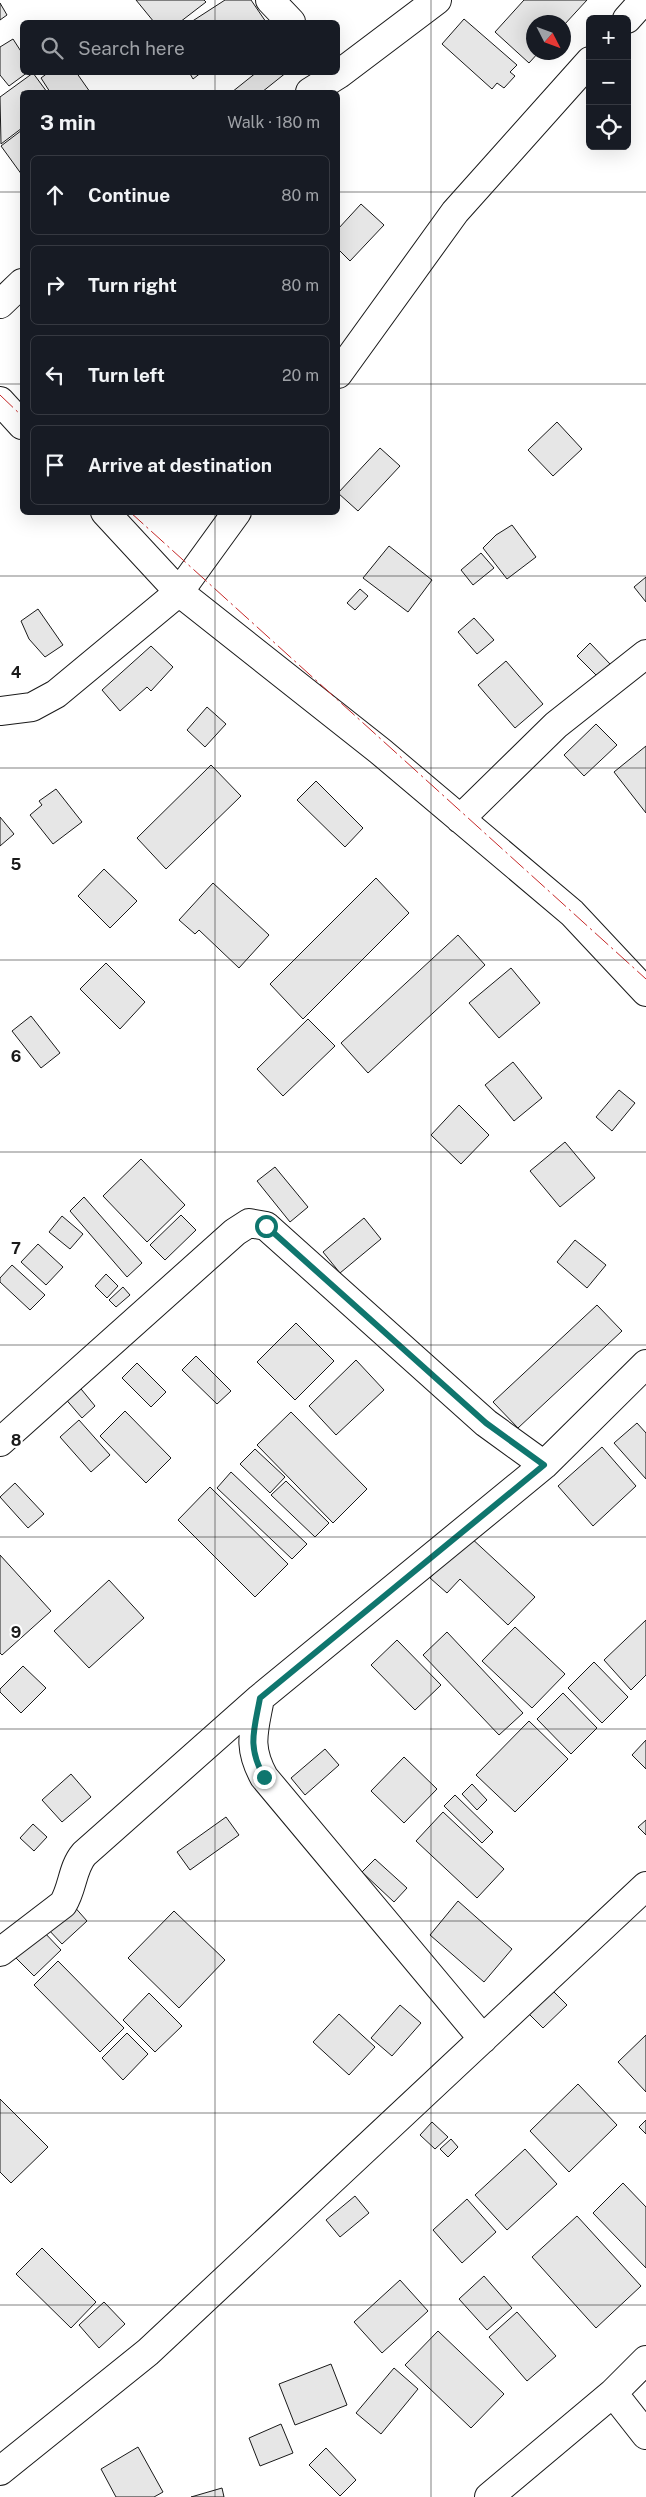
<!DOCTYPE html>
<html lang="en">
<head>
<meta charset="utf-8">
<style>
	:root { --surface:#171b24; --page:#242831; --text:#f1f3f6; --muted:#9ea1a6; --line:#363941 }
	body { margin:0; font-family:"Public Sans",sans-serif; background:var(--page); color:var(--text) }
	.controls { position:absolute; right:15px; top:15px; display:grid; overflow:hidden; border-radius:8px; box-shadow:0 5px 20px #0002 }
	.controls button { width:45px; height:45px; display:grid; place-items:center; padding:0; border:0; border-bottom:1px solid var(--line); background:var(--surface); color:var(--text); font:25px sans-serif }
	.compass { position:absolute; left:526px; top:15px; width:45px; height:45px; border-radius:50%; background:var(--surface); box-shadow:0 5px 20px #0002; rotate:132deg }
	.stop { position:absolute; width:15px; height:15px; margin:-11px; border:4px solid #0f766e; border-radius:50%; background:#fff }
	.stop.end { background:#0f766e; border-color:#fff; box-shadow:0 1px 5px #0008 }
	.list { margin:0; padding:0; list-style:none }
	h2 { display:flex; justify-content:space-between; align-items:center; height:65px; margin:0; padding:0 20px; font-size:21px }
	h2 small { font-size:16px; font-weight:400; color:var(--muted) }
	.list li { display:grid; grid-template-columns:32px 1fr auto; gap:15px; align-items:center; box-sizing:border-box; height:80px; margin:0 10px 10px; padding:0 10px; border:1px solid var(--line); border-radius:8px }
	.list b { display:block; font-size:19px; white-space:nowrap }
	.list em { font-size:16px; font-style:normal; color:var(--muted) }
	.icon { flex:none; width:28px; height:28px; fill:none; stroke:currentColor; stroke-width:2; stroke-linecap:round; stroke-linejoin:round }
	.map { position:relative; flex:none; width:646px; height:2497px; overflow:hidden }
	.search { position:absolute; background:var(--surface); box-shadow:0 5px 20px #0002; left:20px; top:20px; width:320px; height:55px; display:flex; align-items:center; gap:12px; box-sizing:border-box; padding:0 18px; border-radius:8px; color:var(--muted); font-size:19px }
	.panel { position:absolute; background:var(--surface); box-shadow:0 5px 20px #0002; left:20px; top:90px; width:320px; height:425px; border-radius:8px }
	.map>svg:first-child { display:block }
</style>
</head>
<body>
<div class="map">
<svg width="646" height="2497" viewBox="0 0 646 2497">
	<rect width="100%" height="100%" fill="#fff"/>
	<path fill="#e6e6e6" stroke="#1a1a1a" d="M 136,0 L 204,0 L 206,2 L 180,22 L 154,22 Z
		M 225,0 L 251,0 L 266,22 L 191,22 Z
		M 524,0 L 587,0 L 564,25 L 564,22 L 534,22 L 534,52 L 539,52 L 529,63 L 495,32 Z
		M 0,3 L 7,15 L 0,20 Z
		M 464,19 L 517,65 L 510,72 L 515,76 L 504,88 L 497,83 L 492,89 L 442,44 Z
		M 13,39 L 22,53 L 22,72 L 28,72 L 9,86 L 0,75 L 0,47 Z
		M 49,72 L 76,72 L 90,92 L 50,92 L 41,78 Z
		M 189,72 L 202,72 L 193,79 Z
		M 257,72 L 287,72 L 262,92 L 232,92 Z
		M 33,73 L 47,92 L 22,92 L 22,128 L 1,144 L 0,97 Z
		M 22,130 L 22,175 L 1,146 Z
		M 361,204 L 384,225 L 350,261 L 338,249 L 338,229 Z
		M 557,422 L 582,449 L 553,476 L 528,450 Z
		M 380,448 L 400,466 L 358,511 L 338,493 Z
		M 512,525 L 536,557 L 507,579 L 483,548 L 496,535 Z
		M 389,546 L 432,580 L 408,612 L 363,578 Z
		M 481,553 L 494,568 L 473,585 L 461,570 Z
		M 646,577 L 646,602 L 634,587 Z
		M 360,589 L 368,596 L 355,610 L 347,603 Z
		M 38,609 L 63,645 L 45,657 L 29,639 L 21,621 Z
		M 474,618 L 494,640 L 477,654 L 458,632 Z
		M 590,643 L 610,664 L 597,676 L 577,656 Z
		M 151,646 L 173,667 L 151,691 L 147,687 L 120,711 L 102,690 Z
		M 506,661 L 543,704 L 515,728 L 478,685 Z
		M 207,707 L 226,724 L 205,747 L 187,730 Z
		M 596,724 L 617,745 L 584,776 L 564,755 Z
		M 646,746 L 646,813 L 614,772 Z
		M 211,765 L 241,796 L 166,869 L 137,838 Z
		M 316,781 L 363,828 L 345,847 L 297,800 Z
		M 56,789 L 82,822 L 53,844 L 30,815 L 42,805 L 39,801 Z
		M 0,817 L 14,834 L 0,846 Z
		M 104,869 L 137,901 L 110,928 L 78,896 Z
		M 376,878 L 409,913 L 303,1019 L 270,984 Z
		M 213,883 L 269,935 L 239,968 L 199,930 L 195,934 L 179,920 Z
		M 458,935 L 485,965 L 368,1073 L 341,1043 Z
		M 106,963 L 145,1002 L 120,1029 L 80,989 Z
		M 511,968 L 540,1003 L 499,1038 L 469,1003 Z
		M 31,1016 L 60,1053 L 41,1068 L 12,1031 Z
		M 308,1019 L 335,1046 L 283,1096 L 257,1069 Z
		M 513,1062 L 542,1098 L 514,1121 L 485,1085 Z
		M 619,1090 L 635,1103 L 612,1131 L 596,1117 Z
		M 459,1105 L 489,1135 L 461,1164 L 431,1135 Z
		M 565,1142 L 595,1178 L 560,1207 L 530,1171 Z
		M 141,1159 L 185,1205 L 147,1242 L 103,1196 Z
		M 275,1167 L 308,1207 L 290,1222 L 257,1181 Z
		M 84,1197 L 142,1263 L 127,1277 L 70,1211 Z
		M 181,1215 L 196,1230 L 165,1260 L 150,1245 Z
		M 62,1216 L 83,1234 L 70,1249 L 49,1232 Z
		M 364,1218 L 381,1239 L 340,1273 L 323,1252 Z
		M 575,1240 L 606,1265 L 587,1288 L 557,1262 Z
		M 38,1244 L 63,1267 L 46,1285 L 21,1262 Z
		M 12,1265 L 45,1295 L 30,1310 L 0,1282 L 0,1278 Z
		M 106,1274 L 118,1286 L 107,1298 L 95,1286 Z
		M 123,1287 L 130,1295 L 116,1307 L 109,1300 Z
		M 597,1305 L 622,1331 L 518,1428 L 493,1402 Z
		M 296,1323 L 334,1361 L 295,1400 L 257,1362 Z
		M 196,1356 L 231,1391 L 217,1404 L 182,1370 Z
		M 356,1360 L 384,1390 L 336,1435 L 309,1406 Z
		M 137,1363 L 166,1392 L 151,1407 L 122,1378 Z
		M 77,1384 L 95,1406 L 82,1418 L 63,1396 Z
		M 125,1411 L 171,1458 L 146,1483 L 100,1436 Z
		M 291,1412 L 367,1489 L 333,1523 L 257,1445 Z
		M 79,1420 L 110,1455 L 91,1472 L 60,1437 Z
		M 637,1423 L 646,1433 L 646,1479 L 614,1443 Z
		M 602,1447 L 636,1486 L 593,1526 L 558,1486 Z
		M 255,1449 L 285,1477 L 270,1493 L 240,1464 Z
		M 231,1472 L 307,1544 L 292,1559 L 217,1488 Z
		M 286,1481 L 329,1523 L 315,1537 L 271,1495 Z
		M 15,1483 L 44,1514 L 28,1528 L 0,1497 Z
		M 210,1487 L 288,1564 L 255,1597 L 178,1520 Z
		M 469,1536 L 535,1597 L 508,1625 L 460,1579 L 447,1593 L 430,1578 Z
		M 0,1555 L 51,1611 L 2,1655 L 0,1653 Z
		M 109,1580 L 144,1618 L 89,1668 L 54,1631 Z
		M 646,1620 L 646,1675 L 631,1690 L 604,1660 Z
		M 515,1627 L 565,1674 L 532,1708 L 482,1661 Z
		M 447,1632 L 523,1713 L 499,1735 L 423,1655 Z
		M 397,1640 L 441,1685 L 415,1710 L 371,1665 Z
		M 594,1662 L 628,1697 L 602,1723 L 568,1688 Z
		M 23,1666 L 46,1688 L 21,1713 L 0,1692 L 0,1689 Z
		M 563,1693 L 597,1728 L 571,1754 L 537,1719 Z
		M 529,1721 L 568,1759 L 515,1812 L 476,1775 Z
		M 646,1740 L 646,1769 L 632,1755 Z
		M 325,1749 L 339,1765 L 305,1795 L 291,1778 Z
		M 404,1757 L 437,1789 L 404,1823 L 371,1791 Z
		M 71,1774 L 91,1797 L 62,1822 L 42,1800 Z
		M 472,1784 L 487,1800 L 477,1810 L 462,1794 Z
		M 455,1795 L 493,1832 L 482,1843 L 444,1806 Z
		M 443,1812 L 504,1869 L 477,1898 L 416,1841 Z
		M 226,1817 L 239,1835 L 190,1870 L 177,1852 Z
		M 646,1820 L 646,1835 L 638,1827 Z
		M 33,1824 L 47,1837 L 34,1851 L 20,1838 Z
		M 375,1859 L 407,1888 L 394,1902 L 362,1872 Z
		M 458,1901 L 512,1949 L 484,1982 L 430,1935 Z
		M 72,1904 L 87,1921 L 62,1944 L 47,1928 Z
		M 174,1911 L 225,1960 L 179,2008 L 128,1958 Z
		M 42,1930 L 61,1950 L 34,1976 L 15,1957 Z
		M 58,1961 L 124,2028 L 100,2052 L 34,1985 Z
		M 553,1991 L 567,2005 L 543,2028 L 529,2014 Z
		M 149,1993 L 182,2026 L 155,2052 L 123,2020 Z
		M 400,2005 L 421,2023 L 392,2056 L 371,2038 Z
		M 339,2014 L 375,2047 L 349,2075 L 313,2042 Z
		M 127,2033 L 148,2054 L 123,2080 L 102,2058 Z
		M 646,2035 L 646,2092 L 618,2062 Z
		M 578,2084 L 617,2125 L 569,2172 L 530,2131 Z
		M 0,2099 L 48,2147 L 11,2183 L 0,2172 Z
		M 646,2120 L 646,2134 L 639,2127 Z
		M 432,2122 L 448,2137 L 435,2149 L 420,2135 Z
		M 451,2139 L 458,2147 L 448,2157 L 440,2149 Z
		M 525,2149 L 557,2184 L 507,2230 L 475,2195 Z
		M 623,2183 L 646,2207 L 646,2268 L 593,2213 Z
		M 355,2196 L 369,2213 L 340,2237 L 326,2220 Z
		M 467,2199 L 496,2232 L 462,2263 L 433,2230 Z
		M 577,2216 L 641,2286 L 596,2328 L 532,2257 Z
		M 42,2248 L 96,2302 L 71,2328 L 16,2274 Z
		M 484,2276 L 512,2308 L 487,2330 L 459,2299 Z
		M 400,2280 L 428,2311 L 382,2353 L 354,2322 Z
		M 104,2302 L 125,2324 L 99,2348 L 79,2325 Z
		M 517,2312 L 556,2356 L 527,2381 L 489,2337 Z
		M 438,2331 L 504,2394 L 471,2428 L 405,2365 Z
		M 331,2364 L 347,2405 L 295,2425 L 279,2384 Z
		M 394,2368 L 418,2389 L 381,2434 L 356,2413 Z
		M 281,2424 L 293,2453 L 260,2466 L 249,2438 Z
		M 138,2447 L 163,2492 L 154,2497 L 116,2497 L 101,2469 Z
		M 326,2448 L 356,2480 L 340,2496 L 309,2465 Z
		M 222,2488 L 224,2497 L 191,2497 Z"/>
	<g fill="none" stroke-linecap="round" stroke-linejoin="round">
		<defs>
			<path id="street" d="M 270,0 L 291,22
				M 627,19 L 644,0
				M 310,92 L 339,74 L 437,0
				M 0,304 L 22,283
				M 338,374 L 455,212 L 590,61
				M 0,401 L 22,425
				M 105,512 L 179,592 L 380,751 L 572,913 L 646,992
				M 0,711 L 32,707 L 56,694 L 179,592 L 237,512
				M 460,819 L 556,725 L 646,654
				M 0,1442 L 235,1232 L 249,1223 L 266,1226 L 486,1423 L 544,1465
				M 260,1698 C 254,1731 247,1746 264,1777 L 483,2039
				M 0,1952 L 63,1904 C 73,1888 72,1868 84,1854 L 260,1698 L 544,1465 L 646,1364
				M 646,2360 L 613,2393 L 646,2435
				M 0,2471 L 148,2352 L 646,1886
				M 489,2497 L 613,2393"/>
		</defs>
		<use href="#street" stroke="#1a1a1a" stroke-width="30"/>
		<use href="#street" stroke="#fff" stroke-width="28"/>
		<path stroke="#c62828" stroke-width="1" stroke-dasharray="18 4 2.5 4" stroke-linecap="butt" d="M 0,395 L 22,416
			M 130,512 L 646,979"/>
	</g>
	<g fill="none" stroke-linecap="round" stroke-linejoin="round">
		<path stroke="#0f766e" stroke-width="6" d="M 264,1777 C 247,1746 254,1731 260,1698 L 544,1465 L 486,1423 L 266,1226"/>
	</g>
	<path fill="none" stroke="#1a1a1a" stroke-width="1" stroke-opacity="0.55" d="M 215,0 L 215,22M 431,0 L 431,2497M 215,72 L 215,92M 0,192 L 22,192M 338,192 L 646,192M 0,384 L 22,384M 338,384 L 646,384M 215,512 L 215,2497M 0,576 L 646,576M 0,768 L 646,768M 0,960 L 646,960M 0,1152 L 646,1152M 0,1345 L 646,1345M 0,1537 L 646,1537M 0,1729 L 646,1729M 0,1921 L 646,1921M 0,2113 L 646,2113M 0,2305 L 646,2305"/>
	<g font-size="16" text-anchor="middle" font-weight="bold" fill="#1a1a1a" stroke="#fff" stroke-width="4" stroke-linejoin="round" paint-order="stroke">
		<text x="16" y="678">4</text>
		<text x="16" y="870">5</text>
		<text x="16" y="1062">6</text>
		<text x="16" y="1254">7</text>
		<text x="16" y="1446">8</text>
		<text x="16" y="1638">9</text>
	</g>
</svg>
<div class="controls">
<button>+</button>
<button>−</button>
<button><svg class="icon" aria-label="locate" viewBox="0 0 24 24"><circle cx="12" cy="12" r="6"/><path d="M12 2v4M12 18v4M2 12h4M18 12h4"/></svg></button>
</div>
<svg class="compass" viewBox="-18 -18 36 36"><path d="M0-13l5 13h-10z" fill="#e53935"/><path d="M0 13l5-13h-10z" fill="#9ea1a6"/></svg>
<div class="stop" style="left:266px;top:1226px"></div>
<div class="stop end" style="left:264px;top:1777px"></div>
<div class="search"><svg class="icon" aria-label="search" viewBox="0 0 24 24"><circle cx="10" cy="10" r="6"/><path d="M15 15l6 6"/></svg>Search here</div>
<section class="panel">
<h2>3 min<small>Walk · 180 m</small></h2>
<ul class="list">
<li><svg class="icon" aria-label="ahead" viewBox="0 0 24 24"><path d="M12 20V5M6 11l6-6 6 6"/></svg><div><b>Continue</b></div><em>80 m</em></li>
<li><svg class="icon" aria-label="right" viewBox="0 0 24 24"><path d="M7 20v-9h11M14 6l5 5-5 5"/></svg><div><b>Turn right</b></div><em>80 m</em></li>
<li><svg class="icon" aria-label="left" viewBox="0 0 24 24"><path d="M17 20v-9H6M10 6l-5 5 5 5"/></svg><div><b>Turn left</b></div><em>20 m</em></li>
<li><svg class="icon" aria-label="arrive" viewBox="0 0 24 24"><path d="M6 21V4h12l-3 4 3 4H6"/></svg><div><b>Arrive at destination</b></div></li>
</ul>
</section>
</div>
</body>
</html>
